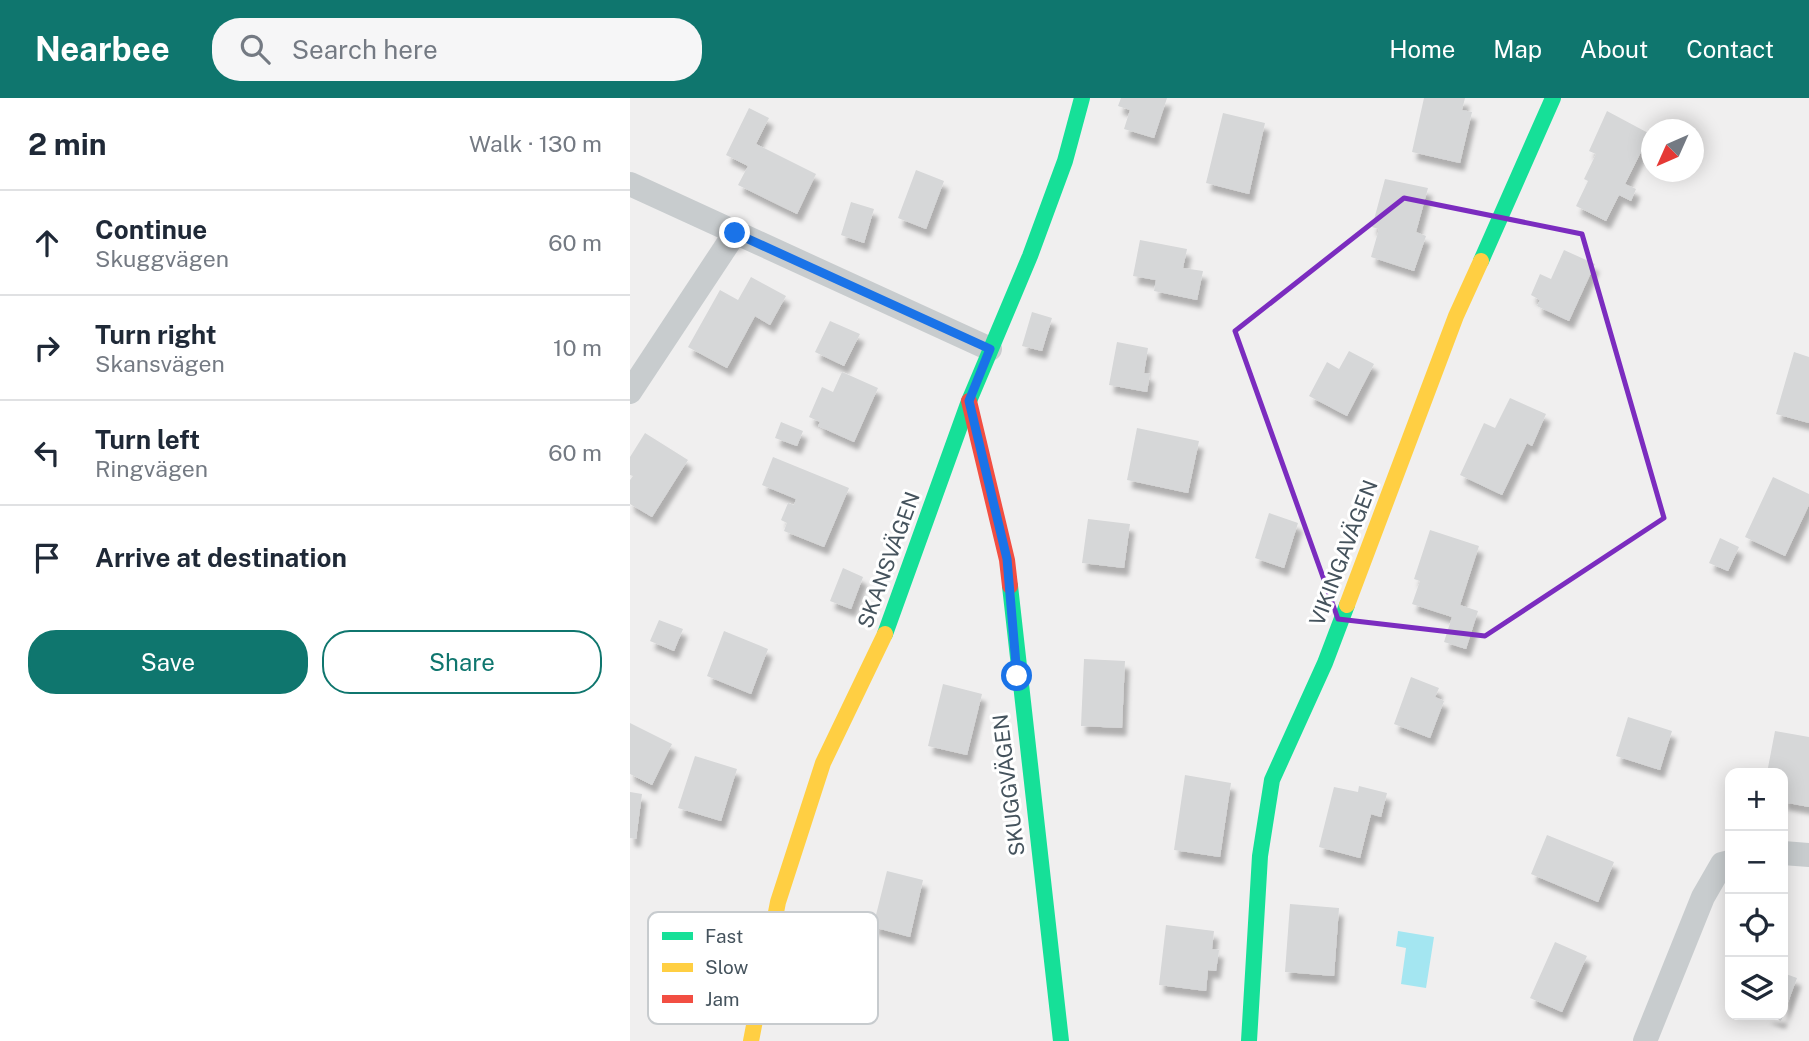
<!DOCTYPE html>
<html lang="en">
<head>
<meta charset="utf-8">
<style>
	:root { --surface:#fff; --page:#f6f6f7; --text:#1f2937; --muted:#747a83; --line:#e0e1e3; --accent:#0f766e }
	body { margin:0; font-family:"Public Sans",sans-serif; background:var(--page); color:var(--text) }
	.controls { position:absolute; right:21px; bottom:21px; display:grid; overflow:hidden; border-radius:14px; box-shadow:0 4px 18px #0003 }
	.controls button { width:63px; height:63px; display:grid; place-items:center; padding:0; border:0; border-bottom:2px solid var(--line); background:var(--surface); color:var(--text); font:35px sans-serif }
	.compass { position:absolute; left:1011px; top:21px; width:63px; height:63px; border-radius:50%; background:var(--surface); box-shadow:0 4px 18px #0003; rotate:225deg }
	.stop { position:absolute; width:21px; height:21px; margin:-16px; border:5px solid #1a73e8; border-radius:50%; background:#fff }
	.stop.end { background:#1a73e8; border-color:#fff; box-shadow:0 2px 7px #0008 }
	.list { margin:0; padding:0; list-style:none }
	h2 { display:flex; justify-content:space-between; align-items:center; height:91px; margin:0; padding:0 28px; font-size:30px }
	h2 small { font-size:23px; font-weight:400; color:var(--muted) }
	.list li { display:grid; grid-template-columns:46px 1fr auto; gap:21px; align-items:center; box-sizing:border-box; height:105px; padding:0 28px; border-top:2px solid var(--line) }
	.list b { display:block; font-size:26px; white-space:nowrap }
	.list p { margin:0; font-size:23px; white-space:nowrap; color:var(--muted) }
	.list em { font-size:23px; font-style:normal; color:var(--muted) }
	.actions { display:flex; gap:14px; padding:21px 28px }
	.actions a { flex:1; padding:16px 0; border:2px solid var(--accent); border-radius:28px; text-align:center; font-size:24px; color:var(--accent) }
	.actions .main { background:var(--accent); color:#fff }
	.icon { flex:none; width:38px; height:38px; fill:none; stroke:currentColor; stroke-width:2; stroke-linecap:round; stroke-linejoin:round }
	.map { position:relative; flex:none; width:1179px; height:943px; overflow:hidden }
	header { display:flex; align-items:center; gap:42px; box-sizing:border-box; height:98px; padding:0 35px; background:var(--accent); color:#fff }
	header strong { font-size:33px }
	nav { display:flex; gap:38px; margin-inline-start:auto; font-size:24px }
	.search { width:490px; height:63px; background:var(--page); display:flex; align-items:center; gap:18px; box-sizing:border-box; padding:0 24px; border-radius:28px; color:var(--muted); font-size:26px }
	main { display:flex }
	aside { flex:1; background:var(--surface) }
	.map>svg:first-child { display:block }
</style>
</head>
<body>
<header>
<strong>Nearbee</strong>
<div class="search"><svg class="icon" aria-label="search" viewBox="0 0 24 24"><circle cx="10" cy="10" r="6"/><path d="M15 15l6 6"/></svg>Search here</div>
<nav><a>Home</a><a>Map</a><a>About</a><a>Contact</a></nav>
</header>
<main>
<aside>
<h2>2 min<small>Walk · 130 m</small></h2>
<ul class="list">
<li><svg class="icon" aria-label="ahead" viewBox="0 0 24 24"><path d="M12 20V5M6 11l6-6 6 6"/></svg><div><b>Continue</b><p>Skuggvägen</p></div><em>60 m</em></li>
<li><svg class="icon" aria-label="right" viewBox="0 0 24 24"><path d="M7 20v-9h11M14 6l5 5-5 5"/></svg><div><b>Turn right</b><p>Skansvägen</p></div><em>10 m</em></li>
<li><svg class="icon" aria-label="left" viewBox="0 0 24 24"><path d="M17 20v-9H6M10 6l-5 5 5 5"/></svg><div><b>Turn left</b><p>Ringvägen</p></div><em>60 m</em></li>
<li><svg class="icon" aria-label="arrive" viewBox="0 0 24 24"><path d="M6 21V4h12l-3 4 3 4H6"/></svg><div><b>Arrive at destination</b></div></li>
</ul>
<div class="actions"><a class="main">Save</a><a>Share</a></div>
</aside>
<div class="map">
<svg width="1179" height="943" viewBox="0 0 1179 943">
	<defs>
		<filter id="shadow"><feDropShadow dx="4.5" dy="8" stdDeviation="2" flood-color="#0004"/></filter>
	</defs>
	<rect width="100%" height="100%" fill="#f0efef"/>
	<path fill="#a4e6f1" d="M 768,833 L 804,839 L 796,890 L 771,886 L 776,850 L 766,848 Z"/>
	<path fill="#d6d7d8" filter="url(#shadow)" d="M 491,0 L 537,0 L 524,40 L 494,31 L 500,12 L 488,8 Z
		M 794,0 L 835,0 L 832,12 L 842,14 L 830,65 L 782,54 Z
		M 119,10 L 139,20 L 126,46 L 186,76 L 167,116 L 108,87 L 118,68 L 96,57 Z
		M 977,13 L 1020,36 L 995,86 L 1006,91 L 1001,103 L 989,97 L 976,123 L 946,108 L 958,83 L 954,81 L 966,56 L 959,53 Z
		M 593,15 L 635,25 L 619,96 L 576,85 Z
		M 286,72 L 314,83 L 296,131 L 268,120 Z
		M 755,81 L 798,90 L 786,134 L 796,138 L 784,173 L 741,159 L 749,131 L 742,129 Z
		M 221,104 L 244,111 L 234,145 L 211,137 Z
		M 510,142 L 557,151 L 553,170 L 573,173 L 567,202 L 524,193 L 526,182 L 503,178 Z
		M 934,152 L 965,166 L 939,223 L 907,208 L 910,202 L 901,197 L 910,176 L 921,181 Z
		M 121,179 L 156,198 L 140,227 L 125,218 L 97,270 L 58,249 L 90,192 L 108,202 Z
		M 402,214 L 422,220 L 412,253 L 392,248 Z
		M 200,223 L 230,236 L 214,268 L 185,254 Z
		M 487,244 L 518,250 L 514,275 L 520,276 L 517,294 L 479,287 Z
		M 719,253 L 744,266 L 717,318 L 679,298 L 697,264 L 709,271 Z
		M 1164,254 L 1179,259 L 1179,325 L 1146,316 Z
		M 212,274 L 248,290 L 224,344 L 188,328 L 190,324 L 179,319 L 192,289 L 203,294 Z
		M 880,300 L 916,316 L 902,348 L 897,345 L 872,397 L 830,377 L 854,325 L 865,330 Z
		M 151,324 L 173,333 L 167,348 L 145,340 Z
		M 507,330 L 569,343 L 558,395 L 497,382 Z
		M 15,335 L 58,362 L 22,419 L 0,406 L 0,382 L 3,378 L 0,377 L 0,359 Z
		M 143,359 L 219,390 L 194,449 L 154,433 L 157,425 L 151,422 L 158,405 L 164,407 L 166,401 L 132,387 Z
		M 1143,379 L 1179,396 L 1179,407 L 1155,458 L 1115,439 Z
		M 639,415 L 668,425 L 654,470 L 625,460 Z
		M 458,421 L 500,426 L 494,470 L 452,465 Z
		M 800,432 L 849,448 L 830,507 L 848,513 L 836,551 L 814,544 L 822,519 L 782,506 L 790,483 L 784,481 Z
		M 1090,440 L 1109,449 L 1098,473 L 1079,465 Z
		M 213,470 L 233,479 L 221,511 L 200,503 Z
		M 29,522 L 53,531 L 44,553 L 20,543 Z
		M 94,533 L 138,551 L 121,596 L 77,578 Z
		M 454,561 L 495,563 L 492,630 L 451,628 Z
		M 781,579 L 809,590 L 805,599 L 814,603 L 800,640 L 764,626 Z
		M 313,586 L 352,596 L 337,657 L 298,648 Z
		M 998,619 L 1042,633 L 1030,672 L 986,658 Z
		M 0,625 L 42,646 L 22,687 L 0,676 Z
		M 1145,633 L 1179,639 L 1179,709 L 1153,704 L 1153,675 L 1137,675 Z
		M 65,658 L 107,671 L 91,723 L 48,710 Z
		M 555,677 L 601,685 L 590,759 L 544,752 Z
		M 729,688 L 757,695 L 751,719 L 741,716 L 730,760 L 689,749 L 704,689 L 728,694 Z
		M 0,694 L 12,696 L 6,741 L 0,740 Z
		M 917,737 L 984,764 L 968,804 L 901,776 Z
		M 257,773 L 293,782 L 280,839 L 243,829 Z
		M 660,806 L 709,810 L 704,878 L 655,874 Z
		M 536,827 L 584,833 L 582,851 L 589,852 L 586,873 L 578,872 L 576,893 L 529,887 Z
		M 925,844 L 957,858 L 932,914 L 900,900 Z
		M 1153,875 L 1167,880 L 1151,923 L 1135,917 L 1153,917 Z"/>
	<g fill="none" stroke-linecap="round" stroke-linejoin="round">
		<path stroke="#c8ccce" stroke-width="24" d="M 0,86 L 360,251
			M 0,294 L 105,135
			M 1153,755 L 1179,757
			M 1015,943 L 1073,799 L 1092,766 L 1100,764"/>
		<path stroke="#16e098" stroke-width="16" d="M 851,163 L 923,0
			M 380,488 L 431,943
			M 255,536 L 339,303 L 400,158 L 435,63 L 452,0
			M 619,943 L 630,758 L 642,682 L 695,565 L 717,507"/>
		<path stroke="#ffcf43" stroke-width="16" d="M 717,507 L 826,218 L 851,163
			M 121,943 L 148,804 L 193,665 L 255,536"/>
		<path stroke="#f24e42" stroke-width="16" d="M 339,303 L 377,462 L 380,488"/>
	</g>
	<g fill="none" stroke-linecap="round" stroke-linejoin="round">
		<path stroke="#1a73e8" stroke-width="9" d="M 105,135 L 360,251 L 339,303 L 377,461 L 387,578"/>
	</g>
	<path fill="none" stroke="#7b2cbf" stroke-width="5" stroke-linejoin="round" d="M 774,100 L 952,136 L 1034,420 L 855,538 L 708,521 L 605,233 Z"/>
	<g text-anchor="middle" stroke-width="6" stroke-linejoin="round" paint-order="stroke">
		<g font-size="21" fill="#45535d" stroke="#fff">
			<text transform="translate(714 455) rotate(-69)" y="7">VIKINGAVÄGEN</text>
			<text transform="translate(259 462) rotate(-70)" y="7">SKANSVÄGEN</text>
			<text transform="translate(379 687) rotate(-97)" y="7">SKUGGVÄGEN</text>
		</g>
	</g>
	<rect x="18" y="814" width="230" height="112" rx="10" fill="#fff" stroke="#c7cbce" stroke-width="2"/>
	<rect x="32" y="834" width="31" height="8" fill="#16e098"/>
	<rect x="32" y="865" width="31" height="9" fill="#ffcf43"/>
	<rect x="32" y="897" width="31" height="8" fill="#f24e42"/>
	<g font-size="19" fill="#45535d">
		<text x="75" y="845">Fast</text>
		<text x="75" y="876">Slow</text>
		<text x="75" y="908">Jam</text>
	</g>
</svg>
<div class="controls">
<button>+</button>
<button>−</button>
<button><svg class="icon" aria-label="locate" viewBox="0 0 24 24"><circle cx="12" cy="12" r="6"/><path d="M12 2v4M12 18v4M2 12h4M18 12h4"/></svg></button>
<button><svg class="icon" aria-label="layers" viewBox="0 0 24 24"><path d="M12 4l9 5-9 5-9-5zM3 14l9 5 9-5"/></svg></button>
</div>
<svg class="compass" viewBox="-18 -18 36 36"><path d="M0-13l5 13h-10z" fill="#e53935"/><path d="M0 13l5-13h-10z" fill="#747a83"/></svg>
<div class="stop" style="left:387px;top:578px"></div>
<div class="stop end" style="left:105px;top:135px"></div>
</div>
</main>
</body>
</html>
